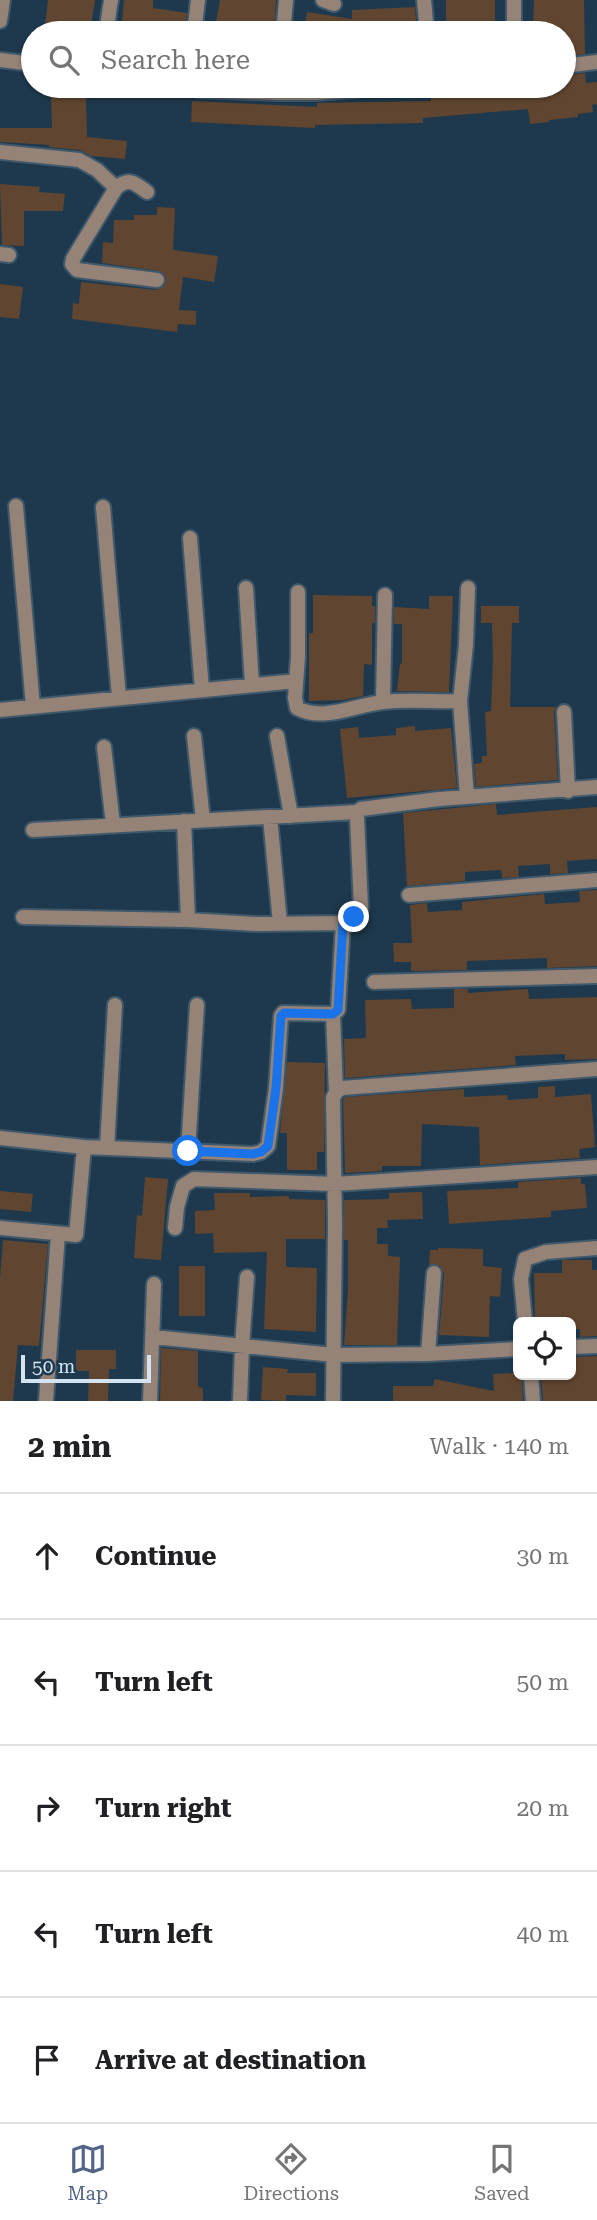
<!DOCTYPE html>
<html lang="en">
<head>
<meta charset="utf-8">
<style>
	:root { --surface:#fff; --page:#f2f2f2; --text:#202124; --muted:#757577; --line:#e0e0e0; --accent:#536486 }
	body { margin:0; font-family:"Roboto Serif",serif; background:var(--page); color:var(--text) }
	.controls { position:absolute; right:21px; bottom:21px; display:grid; overflow:hidden; border-radius:10px; box-shadow:0 2px 5px #0004 }
	.controls button { width:63px; height:63px; display:grid; place-items:center; padding:0; border:0; border-bottom:2px solid var(--line); background:var(--surface); color:var(--text); font:35px sans-serif }
	.scale { position:absolute; left:21px; bottom:18px; width:130px; box-sizing:border-box; padding-left:7px; border:4px solid #d3e3f0; border-top:0; font-size:19px; line-height:24px; white-space:nowrap; color:#d3e3f0; -webkit-text-stroke:5px #1e394d; paint-order:stroke }
	.stop { position:absolute; width:21px; height:21px; margin:-16px; border:5px solid #1a73e8; border-radius:50%; background:#fff }
	.stop.end { background:#1a73e8; border-color:#fff; box-shadow:0 2px 7px #0008 }
	.list { margin:0; padding:0; list-style:none }
	h2 { display:flex; justify-content:space-between; align-items:center; height:91px; margin:0; padding:0 28px; font-size:30px }
	h2 small { font-size:23px; font-weight:400; color:var(--muted) }
	.list li { display:grid; grid-template-columns:46px 1fr auto; gap:21px; align-items:center; box-sizing:border-box; height:126px; padding:0 28px; border-top:2px solid var(--line) }
	.list b { display:block; font-size:26px; white-space:nowrap }
	.list em { font-size:23px; font-style:normal; color:var(--muted) }
	.icon { flex:none; width:38px; height:38px; fill:none; stroke:currentColor; stroke-width:2; stroke-linecap:round; stroke-linejoin:round }
	.map { position:relative; flex:none; width:597px; height:1401px; overflow:hidden }
	.search { position:absolute; background:var(--surface); box-shadow:0 2px 5px #0004; left:21px; right:21px; top:21px; height:77px; display:flex; align-items:center; gap:18px; box-sizing:border-box; padding:0 24px; border-radius:38px; color:var(--muted); font-size:26px }
	.sheet { height:721px; background:var(--surface) }
	nav { display:flex; justify-content:space-around; align-items:center; box-sizing:border-box; height:98px; border-top:2px solid var(--line); background:var(--surface); font-size:19px; color:var(--muted) }
	nav a { display:grid; justify-items:center; gap:4px }
	nav .on { color:var(--accent) }
	.map>svg:first-child { display:block }
</style>
</head>
<body>
<div class="map">
<svg width="597" height="1401" viewBox="0 0 597 1401">
	<rect width="100%" height="100%" fill="#1e394d"/>
	<path fill="#604530" d="M 48,0 L 95,0 L 90,33 L 44,33 Z
		M 124,0 L 153,0 L 153,8 L 187,13 L 185,33 L 121,33 Z
		M 220,0 L 276,0 L 274,33 L 214,33 Z
		M 446,0 L 495,0 L 495,33 L 446,33 Z
		M 534,0 L 584,0 L 585,54 L 567,56 L 567,33 L 533,33 Z
		M 415,7 L 417,33 L 303,33 L 307,12 L 352,19 L 352,10 Z
		M 585,73 L 586,83 L 597,82 L 597,104 L 592,105 L 593,112 L 578,114 L 578,117 L 549,120 L 549,122 L 530,124 L 528,109 L 423,118 L 423,123 L 315,125 L 315,128 L 191,122 L 192,101 L 317,107 L 317,103 L 431,101 L 431,97 L 526,89 L 525,86 L 567,86 L 566,76 Z
		M 51,97 L 86,97 L 87,137 L 127,141 L 125,159 L 91,156 L 80,150 L 49,147 L 49,145 L 0,142 L 0,128 L 52,128 Z
		M 0,184 L 40,187 L 39,192 L 65,194 L 63,211 L 24,211 L 24,246 L 2,245 Z
		M 157,207 L 175,208 L 173,250 L 218,256 L 214,282 L 183,277 L 179,310 L 196,311 L 196,325 L 178,324 L 177,332 L 72,319 L 73,303 L 79,304 L 81,282 L 156,290 L 164,286 L 166,277 L 159,271 L 102,263 L 103,242 L 113,243 L 114,220 L 134,220 L 134,215 L 157,215 Z
		M 0,284 L 23,287 L 19,319 L 0,317 Z
		M 313,595 L 372,596 L 372,606 L 375,606 L 375,623 L 372,623 L 372,665 L 364,664 L 363,696 L 343,700 L 309,701 L 309,633 L 313,633 Z
		M 429,596 L 453,596 L 449,692 L 397,691 L 400,663 L 402,664 L 402,624 L 394,624 L 394,607 L 429,609 Z
		M 481,606 L 519,606 L 519,623 L 512,623 L 510,707 L 556,707 L 554,712 L 558,780 L 476,787 L 474,764 L 482,763 L 482,756 L 487,756 L 485,712 L 491,711 L 493,658 L 492,623 L 481,623 Z
		M 415,726 L 415,731 L 451,728 L 457,788 L 347,798 L 340,729 L 358,727 L 359,738 L 396,735 L 396,728 Z
		M 496,804 L 497,815 L 597,807 L 597,859 L 567,861 L 568,873 L 550,874 L 550,864 L 518,866 L 519,877 L 502,878 L 501,870 L 465,872 L 465,881 L 407,886 L 403,813 Z
		M 597,890 L 597,966 L 547,968 L 547,958 L 467,961 L 467,970 L 411,971 L 411,962 L 394,962 L 393,943 L 412,943 L 410,905 L 427,903 L 428,912 L 462,910 L 462,902 L 544,894 L 545,904 L 580,902 L 579,891 Z
		M 454,989 L 468,989 L 468,993 L 528,989 L 529,999 L 597,997 L 597,1059 L 565,1060 L 565,1054 L 515,1056 L 516,1065 L 345,1078 L 344,1039 L 366,1038 L 365,1000 L 411,999 L 412,1009 L 454,1008 Z
		M 287,1062 L 325,1063 L 324,1152 L 317,1152 L 317,1170 L 287,1170 L 287,1133 L 280,1133 Z
		M 555,1086 L 555,1097 L 591,1094 L 595,1147 L 579,1149 L 580,1158 L 480,1165 L 479,1127 L 422,1124 L 421,1166 L 382,1166 L 382,1171 L 345,1173 L 343,1100 L 345,1097 L 464,1089 L 464,1097 L 507,1095 L 508,1100 L 538,1098 L 538,1087 Z
		M 145,1177 L 168,1179 L 161,1260 L 134,1258 L 137,1215 L 142,1216 Z
		M 581,1178 L 581,1184 L 585,1184 L 587,1208 L 551,1211 L 551,1217 L 449,1224 L 447,1191 L 518,1188 L 518,1182 Z
		M 0,1191 L 33,1194 L 31,1212 L 0,1209 Z
		M 422,1192 L 423,1219 L 387,1220 L 388,1228 L 377,1228 L 377,1244 L 388,1244 L 388,1256 L 400,1257 L 397,1345 L 344,1345 L 348,1289 L 348,1240 L 344,1240 L 344,1200 L 389,1199 L 389,1193 Z
		M 214,1193 L 250,1193 L 250,1197 L 289,1196 L 289,1199 L 325,1200 L 325,1239 L 286,1239 L 286,1267 L 317,1268 L 316,1332 L 264,1329 L 267,1252 L 214,1253 L 213,1233 L 195,1234 L 195,1211 L 215,1210 Z
		M 3,1240 L 48,1244 L 39,1346 L 18,1345 L 13,1401 L 0,1401 L 0,1279 Z
		M 438,1248 L 483,1249 L 483,1266 L 502,1268 L 500,1297 L 490,1296 L 489,1337 L 439,1335 L 444,1273 L 439,1265 L 429,1265 L 430,1250 L 438,1250 Z
		M 562,1260 L 592,1260 L 592,1270 L 597,1270 L 597,1336 L 580,1337 L 580,1329 L 571,1329 L 571,1322 L 535,1322 L 534,1273 L 562,1273 Z
		M 179,1266 L 205,1266 L 205,1316 L 179,1316 Z
		M 161,1348 L 198,1351 L 198,1387 L 203,1388 L 203,1401 L 160,1401 Z
		M 76,1350 L 116,1350 L 116,1369 L 109,1369 L 108,1401 L 88,1401 L 89,1371 L 76,1371 Z
		M 597,1356 L 597,1401 L 543,1401 L 541,1375 L 571,1375 L 571,1357 Z
		M 263,1367 L 288,1369 L 287,1373 L 316,1373 L 316,1396 L 286,1395 L 286,1401 L 261,1400 Z
		M 518,1373 L 518,1375 L 522,1375 L 523,1401 L 393,1401 L 393,1386 L 433,1386 L 435,1379 L 494,1391 L 493,1374 Z"/>
	<g fill="none" stroke-linecap="round" stroke-linejoin="round">
		<defs>
			<path id="minor" d="M 323,0 L 334,4
				M 424,0 L 427,33
				M 0,21 L 3,0
				M 106,33 L 111,0
				M 194,33 L 198,0
				M 283,33 L 286,0
				M 514,33 L 514,0
				M 0,60 L 33,64
				M 564,66 L 597,62
				M 199,90 L 278,93 L 279,86
				M 278,93 L 316,93 L 401,86
				M 0,152 L 79,160 L 97,170 L 116,188
				M 147,192 C 135,183 129,177 116,188 L 73,259 L 72,264 L 77,270 L 157,280
				M 0,254 L 9,255
				M 16,506 L 33,707
				M 103,507 L 119,698
				M 190,538 L 202,690
				M 246,588 L 252,685
				M 298,592 L 298,657 L 295,698 L 297,708 C 323,722 355,705 383,702 C 408,699 435,702 460,701 L 466,645 L 468,588
				M 460,701 L 467,797
				M 383,702 L 385,595
				M 0,710 L 296,681
				M 564,712 L 568,791
				M 194,736 L 203,820
				M 277,736 L 291,816
				M 104,747 L 113,824
				M 270,817 L 280,923
				M 184,821 L 188,920 L 257,924 L 343,923
				M 33,830 L 357,812
				M 409,895 L 597,880
				M 23,917 L 188,920
				M 374,982 L 597,976
				M 333,1014 L 336,1092
				M 0,1138 L 84,1147 L 76,1235 L 0,1228
				M 84,1147 L 253,1154 L 261,1152 L 268,1146 L 276,1088 L 281,1016 L 283,1013 L 333,1014 L 338,1010 L 343,923 L 354,917 L 361,908 L 357,817 L 357,812 L 361,809 L 439,799 L 597,787
				M 107,1148 L 115,1005
				M 188,1151 L 197,1005
				M 175,1228 L 177,1207 L 183,1186 L 194,1179 L 335,1184 L 597,1167
				M 525,1322 L 521,1279 L 525,1259 L 546,1252 L 597,1248
				M 153,1337 L 334,1355 L 428,1354 L 518,1349
				M 571,1347 L 597,1346
				M 428,1354 L 434,1273
				M 531,1375 L 533,1401
				M 46,1401 L 58,1234
				M 150,1401 L 154,1284
				M 240,1401 L 242,1347 L 247,1277
				M 333,1401 L 335,1225 L 333,1098 L 336,1092 L 342,1088 L 597,1069"/>
		</defs>
		<use href="#minor" stroke="#3f586a" stroke-width="18"/>
		<use href="#minor" stroke="#958378" stroke-width="14"/>
	</g>
	<g fill="none" stroke-linecap="round" stroke-linejoin="round">
		<path stroke="#1a73e8" stroke-width="9" d="M 188,1151 L 253,1154 L 261,1152 L 268,1146 L 276,1088 L 281,1016 L 284,1013 L 333,1014 L 338,1010 L 343,923 L 354,917"/>
	</g>
</svg>
<div class="controls">
<button><svg class="icon" aria-label="locate" viewBox="0 0 24 24"><circle cx="12" cy="12" r="6"/><path d="M12 2v4M12 18v4M2 12h4M18 12h4"/></svg></button>
</div>
<div class="scale">50 m</div>
<div class="stop" style="left:188px;top:1151px"></div>
<div class="stop end" style="left:354px;top:917px"></div>
<div class="search"><svg class="icon" aria-label="search" viewBox="0 0 24 24"><circle cx="10" cy="10" r="6"/><path d="M15 15l6 6"/></svg>Search here</div>
</div>
<section class="sheet">
<h2>2 min<small>Walk · 140 m</small></h2>
<ul class="list">
<li><svg class="icon" aria-label="ahead" viewBox="0 0 24 24"><path d="M12 20V5M6 11l6-6 6 6"/></svg><div><b>Continue</b></div><em>30 m</em></li>
<li><svg class="icon" aria-label="left" viewBox="0 0 24 24"><path d="M17 20v-9H6M10 6l-5 5 5 5"/></svg><div><b>Turn left</b></div><em>50 m</em></li>
<li><svg class="icon" aria-label="right" viewBox="0 0 24 24"><path d="M7 20v-9h11M14 6l5 5-5 5"/></svg><div><b>Turn right</b></div><em>20 m</em></li>
<li><svg class="icon" aria-label="left" viewBox="0 0 24 24"><path d="M17 20v-9H6M10 6l-5 5 5 5"/></svg><div><b>Turn left</b></div><em>40 m</em></li>
<li><svg class="icon" aria-label="arrive" viewBox="0 0 24 24"><path d="M6 21V4h12l-3 4 3 4H6"/></svg><div><b>Arrive at destination</b></div></li>
</ul>
</section>
<nav>
<a class="on"><svg class="icon" aria-label="map" viewBox="0 0 24 24"><path d="M3 6l6-2 6 2 6-2v14l-6 2-6-2-6 2zM9 4v14M15 6v14"/></svg>Map</a>
<a><svg class="icon" aria-label="directions" viewBox="0 0 24 24"><path d="M12 3l9 9-9 9-9-9zM9 14v-3h6M13 9l2 2-2 2"/></svg>Directions</a>
<a><svg class="icon" aria-label="saved" viewBox="0 0 24 24"><path d="M7 4h10v16l-5-4-5 4z"/></svg>Saved</a>
</nav>
</body>
</html>
